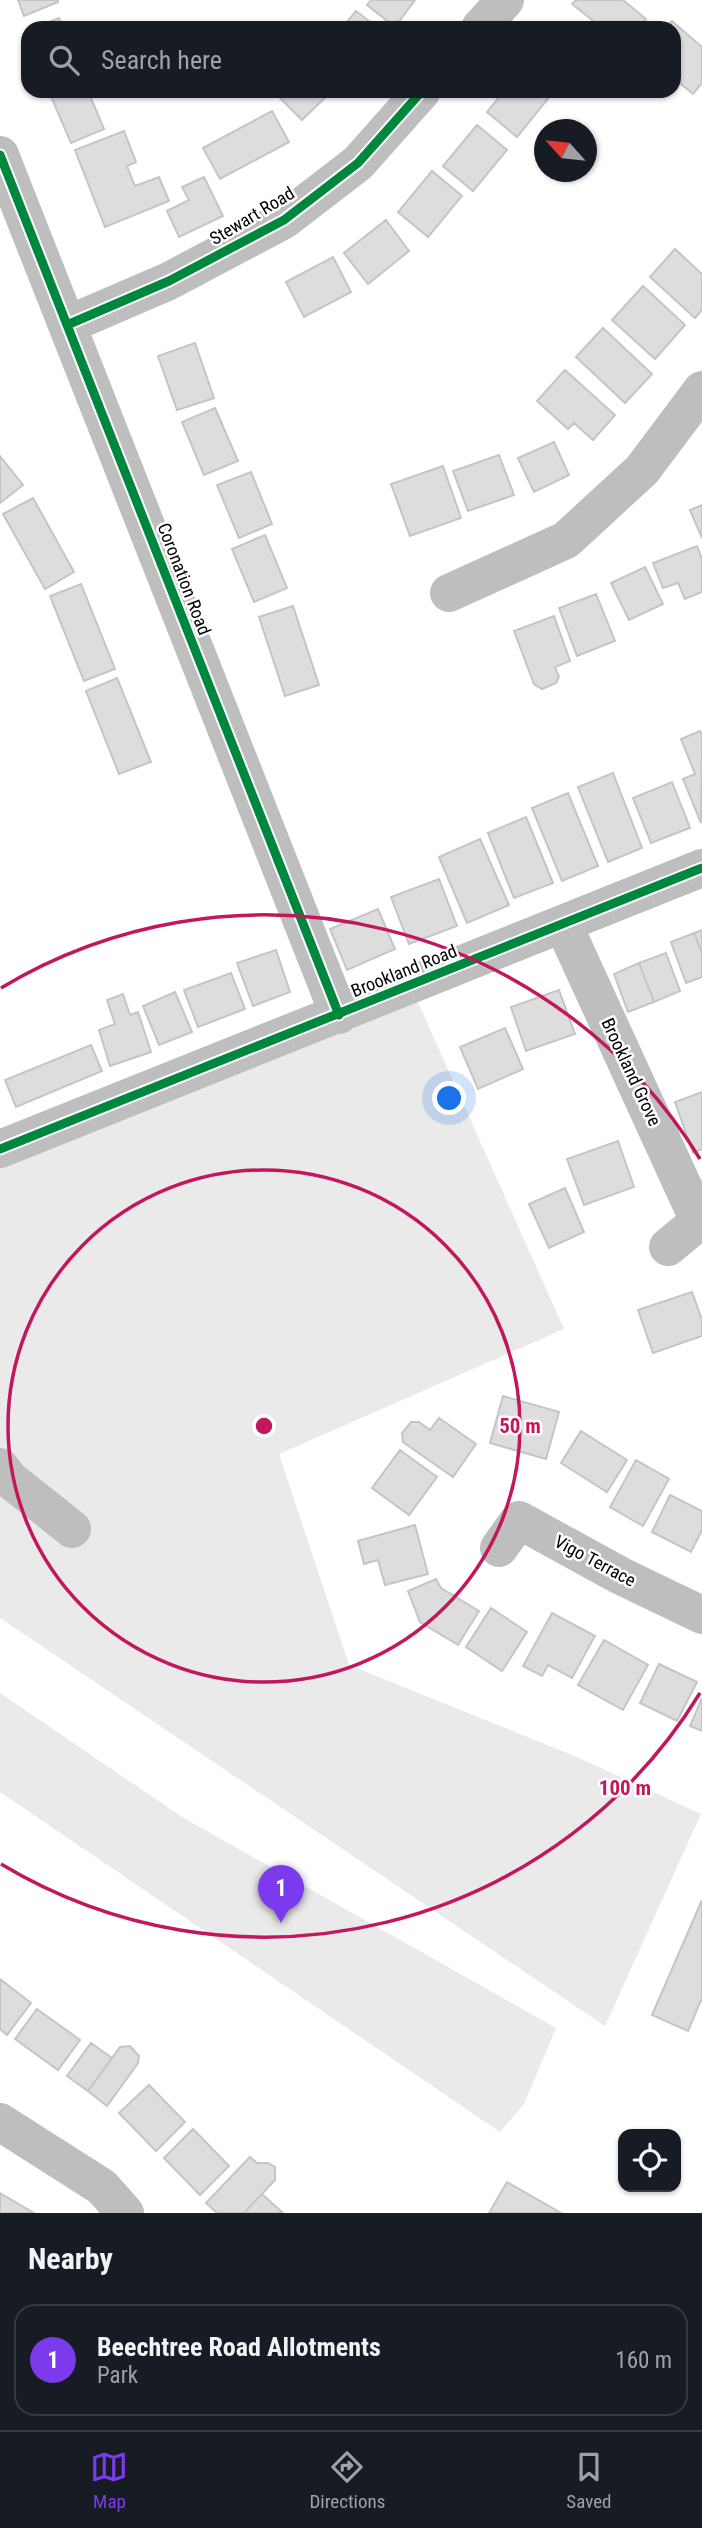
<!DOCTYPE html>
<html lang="en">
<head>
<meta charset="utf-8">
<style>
	:root { --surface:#171b24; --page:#20242c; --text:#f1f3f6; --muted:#9ea1a6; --line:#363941; --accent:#7c3aed }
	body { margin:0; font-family:"Roboto Condensed",sans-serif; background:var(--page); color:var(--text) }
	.controls { position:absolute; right:21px; bottom:21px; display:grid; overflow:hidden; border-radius:14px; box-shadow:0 2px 5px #0004 }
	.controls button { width:63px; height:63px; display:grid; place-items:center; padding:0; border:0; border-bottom:2px solid var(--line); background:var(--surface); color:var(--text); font:35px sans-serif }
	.compass { position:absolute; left:534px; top:119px; width:63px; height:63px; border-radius:50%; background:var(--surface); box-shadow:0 2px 5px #0004; rotate:297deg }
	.you { position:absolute; left:450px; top:1099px; width:24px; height:24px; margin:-18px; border:5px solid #fff; border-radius:50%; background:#1a73e8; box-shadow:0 0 0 10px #1a73e833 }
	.badge { display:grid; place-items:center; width:46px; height:46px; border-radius:50%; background:var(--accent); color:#fff; font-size:23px; font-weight:700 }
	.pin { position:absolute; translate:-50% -58px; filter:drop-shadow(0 2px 4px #0008) }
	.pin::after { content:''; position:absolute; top:37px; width:24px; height:21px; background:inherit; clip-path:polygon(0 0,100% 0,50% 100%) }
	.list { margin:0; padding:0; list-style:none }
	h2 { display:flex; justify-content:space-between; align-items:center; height:91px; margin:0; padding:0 28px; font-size:30px }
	h2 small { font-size:23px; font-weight:400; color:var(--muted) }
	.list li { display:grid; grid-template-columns:46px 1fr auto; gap:21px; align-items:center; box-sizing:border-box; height:112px; margin:0 14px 14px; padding:0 14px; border:2px solid var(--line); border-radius:21px }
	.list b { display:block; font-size:26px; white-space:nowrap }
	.list p { margin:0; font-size:23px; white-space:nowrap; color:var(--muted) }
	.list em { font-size:23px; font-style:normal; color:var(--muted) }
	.icon { flex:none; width:38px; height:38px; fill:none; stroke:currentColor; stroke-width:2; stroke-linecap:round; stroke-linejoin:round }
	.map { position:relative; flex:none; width:702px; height:2213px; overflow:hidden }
	.search { position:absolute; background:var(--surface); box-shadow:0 2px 5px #0004; left:21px; right:21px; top:21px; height:77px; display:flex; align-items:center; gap:18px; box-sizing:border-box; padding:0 24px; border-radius:21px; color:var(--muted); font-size:26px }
	.sheet { height:217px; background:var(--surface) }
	nav { display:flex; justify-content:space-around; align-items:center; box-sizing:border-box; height:98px; border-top:2px solid var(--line); background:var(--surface); font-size:19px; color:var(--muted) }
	nav a { display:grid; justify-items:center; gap:4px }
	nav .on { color:var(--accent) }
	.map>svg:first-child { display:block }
</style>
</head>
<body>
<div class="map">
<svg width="702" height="2213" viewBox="0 0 702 2213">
	<rect width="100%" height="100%" fill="#fff"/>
	<path fill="#eaeaea" d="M 417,1000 L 564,1329 L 279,1454 L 349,1665 L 577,1757 L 701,1814 L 605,2026 L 0,1618 L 0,1167 Z
		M 0,1693 L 182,1817 L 556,2028 L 524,2104 L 500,2132 L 0,1792 Z"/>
	<path fill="#ddd" stroke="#c5c5c5" stroke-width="2" d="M 18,0 L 58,0 L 58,2 L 24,16 Z
		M 371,0 L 415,0 L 395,27 L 367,5 Z
		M 576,0 L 623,0 L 646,19 L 638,28 L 602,28 L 572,4 Z
		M 356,11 L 378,28 L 342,28 Z
		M 59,18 L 64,28 L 34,28 Z
		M 672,21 L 702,47 L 702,83 L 693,94 L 674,78 L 674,28 L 666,28 Z
		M 56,91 L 88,91 L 104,129 L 71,143 L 50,94 Z
		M 283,91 L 332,91 L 302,120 L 278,96 Z
		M 504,91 L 546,91 L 551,95 L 517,137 L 487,112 Z
		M 272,111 L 289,142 L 220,179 L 203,148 Z
		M 477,125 L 507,150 L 473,191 L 443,166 Z
		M 124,131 L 136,162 L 127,166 L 135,186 L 159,177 L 169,201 L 105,227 L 75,150 Z
		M 432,171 L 462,196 L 428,237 L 398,212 Z
		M 204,177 L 223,216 L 179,237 L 167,211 L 189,200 L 182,187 Z
		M 386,220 L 409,251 L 368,284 L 344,253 Z
		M 675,249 L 702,274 L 702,310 L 695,318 L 650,277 Z
		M 333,257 L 351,292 L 304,317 L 286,282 Z
		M 643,286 L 685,325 L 655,359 L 612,320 Z
		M 603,328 L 652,374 L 625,403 L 576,357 Z
		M 195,343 L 214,398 L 177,410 L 158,356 Z
		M 565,370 L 615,415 L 593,440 L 574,423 L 568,429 L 537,401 Z
		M 215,408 L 238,461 L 204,475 L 182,422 Z
		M 554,442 L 569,475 L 534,492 L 518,458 Z
		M 499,455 L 514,495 L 468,511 L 453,471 Z
		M 0,456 L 23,485 L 0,503 Z
		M 443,466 L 461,518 L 410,536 L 391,484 Z
		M 251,472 L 272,524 L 239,538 L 217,485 Z
		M 33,498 L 74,572 L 45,589 L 3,514 Z
		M 702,505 L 702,538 L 690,510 Z
		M 265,535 L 287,588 L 254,602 L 232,549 Z
		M 697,546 L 702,559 L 702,592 L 685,599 L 678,583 L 663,588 L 653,563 Z
		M 645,567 L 663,604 L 629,620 L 611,583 Z
		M 81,584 L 115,669 L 84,681 L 50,596 Z
		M 596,594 L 615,641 L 577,656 L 559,608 Z
		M 293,606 L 319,685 L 285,696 L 259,617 Z
		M 554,616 L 570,661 L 555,667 L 559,677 L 556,683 L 542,689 L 534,684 L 514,631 Z
		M 117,678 L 151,762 L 119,774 L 86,691 Z
		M 700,731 L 702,736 L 701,823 L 683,779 L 695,774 L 681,739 Z
		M 613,773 L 642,848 L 608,862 L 578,787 Z
		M 672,782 L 690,828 L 651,843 L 633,798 Z
		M 568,793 L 598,866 L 562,881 L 532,808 Z
		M 526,817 L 553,883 L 514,898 L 488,833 Z
		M 480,839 L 509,905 L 467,923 L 439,857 Z
		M 439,879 L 457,926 L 409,944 L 391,897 Z
		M 378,909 L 395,949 L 347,970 L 330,929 Z
		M 702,930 L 702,953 L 694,933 Z
		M 694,933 L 702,953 L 702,977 L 686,983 L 671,942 Z
		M 276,950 L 290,992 L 253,1006 L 237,963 Z
		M 666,953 L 680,991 L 654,1002 L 639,963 Z
		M 639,963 L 654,1002 L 628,1012 L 614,974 Z
		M 231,973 L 245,1009 L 198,1027 L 184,990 Z
		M 559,990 L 575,1034 L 526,1051 L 511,1007 Z
		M 175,992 L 192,1032 L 159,1045 L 143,1006 Z
		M 123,994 L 130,1015 L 138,1012 L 151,1052 L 110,1066 L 99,1030 L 115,1024 L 107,1000 Z
		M 505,1028 L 523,1069 L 478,1089 L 460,1047 Z
		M 91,1045 L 102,1071 L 16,1107 L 5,1080 Z
		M 702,1092 L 702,1149 L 693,1153 L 675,1102 Z
		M 618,1141 L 634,1187 L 584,1205 L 567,1159 Z
		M 565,1188 L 584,1232 L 549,1248 L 529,1204 Z
		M 692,1292 L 702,1320 L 702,1336 L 653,1353 L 638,1310 Z
		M 503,1396 L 559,1412 L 546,1459 L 490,1443 Z
		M 439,1418 L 476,1444 L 453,1477 L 403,1442 L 402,1433 L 411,1422 L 419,1422 L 430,1430 Z
		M 581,1431 L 627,1460 L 607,1492 L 561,1463 Z
		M 400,1450 L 437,1477 L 409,1515 L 372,1488 Z
		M 636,1460 L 669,1479 L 643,1526 L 610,1507 Z
		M 670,1495 L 702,1511 L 702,1530 L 691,1552 L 652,1532 Z
		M 415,1525 L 428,1574 L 385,1585 L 378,1560 L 364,1564 L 358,1541 Z
		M 436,1579 L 441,1588 L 479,1611 L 458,1645 L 420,1622 L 408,1591 Z
		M 491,1608 L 527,1632 L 502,1671 L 466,1647 Z
		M 552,1613 L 595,1636 L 572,1678 L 548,1665 L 542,1676 L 523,1666 Z
		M 604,1640 L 648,1665 L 623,1710 L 578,1685 Z
		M 659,1664 L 697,1682 L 677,1721 L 640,1703 Z
		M 702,1698 L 702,1731 L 690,1726 Z
		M 702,1900 L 702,1998 L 688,2031 L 652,2015 Z
		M 0,1979 L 31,2003 L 7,2035 L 0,2029 Z
		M 37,2009 L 80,2040 L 58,2070 L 15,2039 Z
		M 91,2043 L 112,2058 L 88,2091 L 67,2076 Z
		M 130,2046 L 139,2056 L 138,2063 L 107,2106 L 88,2091 L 120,2047 Z
		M 149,2085 L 185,2122 L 156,2151 L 119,2113 Z
		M 193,2129 L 229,2166 L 200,2195 L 164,2158 Z
		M 250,2157 L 257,2163 L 268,2163 L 275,2167 L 275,2180 L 244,2213 L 217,2213 L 206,2203 Z
		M 507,2182 L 561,2213 L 489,2213 Z
		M 0,2193 L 34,2213 L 0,2213 Z
		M 262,2194 L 283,2213 L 244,2213 Z"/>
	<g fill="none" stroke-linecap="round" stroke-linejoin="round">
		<path stroke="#bebebe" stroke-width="38" d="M 480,28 L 505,0
			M 0,155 L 339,1015
			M 67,325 L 169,281 L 284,220 L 358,163 L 422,91
			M 449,593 L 566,540 L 642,470 L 702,390
			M 563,924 L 699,1221
			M 0,1149 L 702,868
			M 668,1247 L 702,1219
			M 0,1467 L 9,1479 L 72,1529
			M 499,1548 L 519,1520 L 621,1576 L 702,1615
			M 0,2122 L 102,2187 L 125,2213"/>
		<defs>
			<path id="cycleway" d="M 0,155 L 339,1015
				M 67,325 L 169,281 L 284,220 L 358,163 L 422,91
				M 0,1149 L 702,868"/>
		</defs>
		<use href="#cycleway" stroke="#fff" stroke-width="13"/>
		<use href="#cycleway" stroke="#00873e" stroke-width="9"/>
	</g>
	<g fill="none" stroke="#c2185b" stroke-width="3.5">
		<circle cx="264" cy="1426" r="256"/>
		<path d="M700 1693A511 511 0 0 1 1 1864M1 988A511 511 0 0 1 700 1159"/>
	</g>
	<g text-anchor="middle" stroke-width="5" stroke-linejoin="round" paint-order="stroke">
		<g font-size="18" fill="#000" stroke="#fff">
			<text transform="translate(252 216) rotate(-31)" y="6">Stewart Road</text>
			<text transform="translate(184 579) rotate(69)" y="6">Coronation Road</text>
			<text transform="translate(404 971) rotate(-22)" y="6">Brookland Road</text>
			<text transform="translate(631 1072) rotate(65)" y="6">Brookland Grove</text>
			<text transform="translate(595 1561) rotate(28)" y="6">Vigo Terrace</text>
		</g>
	</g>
	<circle cx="264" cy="1426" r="10" fill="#c2185b" stroke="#fff" stroke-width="3.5"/>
	<g font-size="21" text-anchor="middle" font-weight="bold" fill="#c2185b" stroke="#fff" stroke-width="5" stroke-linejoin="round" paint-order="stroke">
		<text x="520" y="1433">50 m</text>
		<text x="625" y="1795">100 m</text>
	</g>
</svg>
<div class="controls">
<button><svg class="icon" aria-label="locate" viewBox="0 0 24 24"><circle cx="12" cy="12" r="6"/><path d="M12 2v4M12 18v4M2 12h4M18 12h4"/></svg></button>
</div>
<svg class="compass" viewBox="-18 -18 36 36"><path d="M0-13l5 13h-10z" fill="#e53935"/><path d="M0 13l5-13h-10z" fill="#9ea1a6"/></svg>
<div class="you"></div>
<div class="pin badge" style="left:281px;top:1923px">1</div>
<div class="search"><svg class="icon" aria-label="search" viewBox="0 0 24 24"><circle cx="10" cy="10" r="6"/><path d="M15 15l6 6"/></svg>Search here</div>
</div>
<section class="sheet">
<h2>Nearby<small></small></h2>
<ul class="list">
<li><span class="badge">1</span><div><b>Beechtree Road Allotments</b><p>Park</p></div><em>160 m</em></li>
</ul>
</section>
<nav>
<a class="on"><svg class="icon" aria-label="map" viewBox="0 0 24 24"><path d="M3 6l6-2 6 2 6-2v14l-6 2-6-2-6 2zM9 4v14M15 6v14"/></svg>Map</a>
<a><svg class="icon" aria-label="directions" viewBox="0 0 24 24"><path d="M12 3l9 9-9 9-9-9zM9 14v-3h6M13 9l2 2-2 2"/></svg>Directions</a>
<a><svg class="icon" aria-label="saved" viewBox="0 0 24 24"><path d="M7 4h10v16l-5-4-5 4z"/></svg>Saved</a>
</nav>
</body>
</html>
